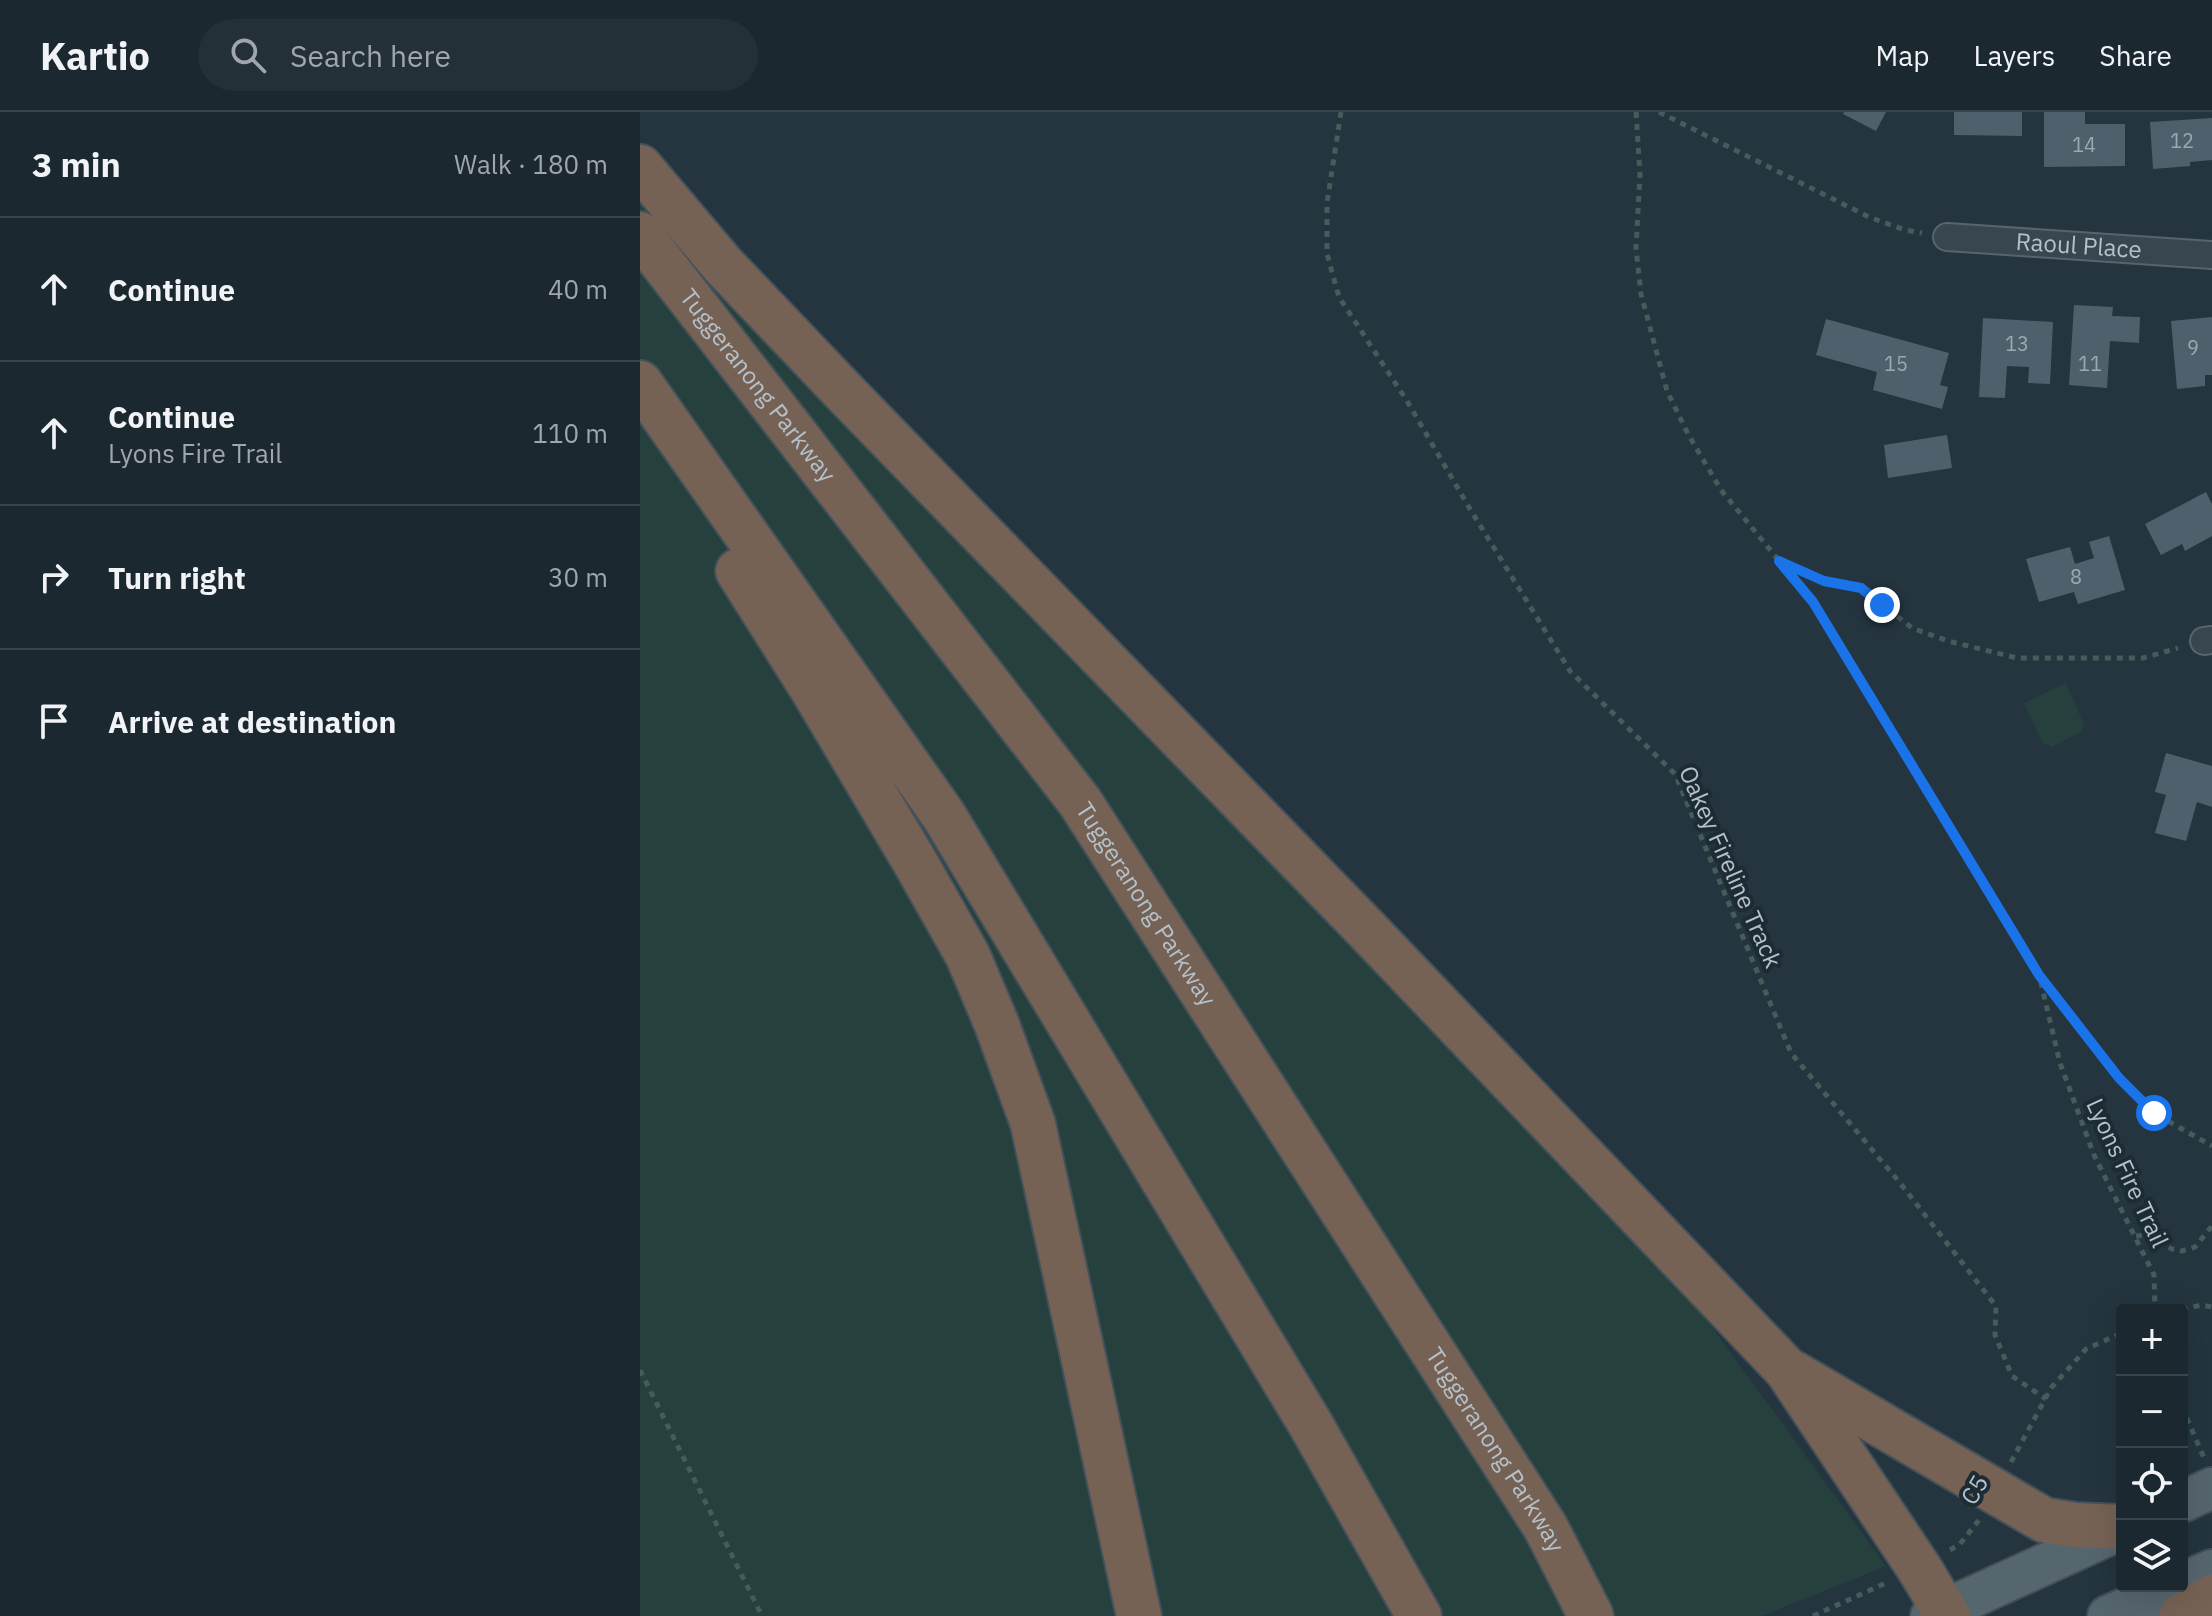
<!DOCTYPE html>
<html lang="en">
<head>
<meta charset="utf-8">
<style>
	:root { --surface:#1b2830; --page:#243038; --text:#f1f3f6; --muted:#a0a6ab; --line:#39444c }
	body { margin:0; font-family:"IBM Plex Sans",sans-serif; background:var(--page); color:var(--text) }
	.controls { position:absolute; right:24px; bottom:24px; display:grid; overflow:hidden; border-radius:8px; box-shadow:0 8px 32px #0002 }
	.controls button { width:72px; height:72px; display:grid; place-items:center; padding:0; border:0; border-bottom:2px solid var(--line); background:var(--surface); color:var(--text); font:40px sans-serif }
	.stop { position:absolute; width:24px; height:24px; margin:-18px; border:6px solid #1a73e8; border-radius:50%; background:#fff }
	.stop.end { background:#1a73e8; border-color:#fff; box-shadow:0 2px 8px #0008 }
	.list { margin:0; padding:0; list-style:none }
	h2 { display:flex; justify-content:space-between; align-items:center; height:104px; margin:0; padding:0 32px; font-size:34px }
	h2 small { font-size:26px; font-weight:400; color:var(--muted) }
	.list li { display:grid; grid-template-columns:52px 1fr auto; gap:24px; align-items:center; box-sizing:border-box; height:144px; padding:0 32px; border-top:2px solid var(--line) }
	.list b { display:block; font-size:30px; white-space:nowrap }
	.list p { margin:0; font-size:26px; white-space:nowrap; color:var(--muted) }
	.list em { font-size:26px; font-style:normal; color:var(--muted) }
	.icon { flex:none; width:44px; height:44px; fill:none; stroke:currentColor; stroke-width:2; stroke-linecap:round; stroke-linejoin:round }
	.map { position:relative; flex:none; width:1572px; height:1504px; overflow:hidden }
	header { display:flex; align-items:center; gap:48px; box-sizing:border-box; height:112px; padding:0 40px; background:var(--surface); border-bottom:2px solid var(--line) }
	header strong { font-size:38px }
	nav { display:flex; gap:44px; margin-inline-start:auto; font-size:28px }
	.search { width:560px; height:72px; background:var(--page); display:flex; align-items:center; gap:20px; box-sizing:border-box; padding:0 28px; border-radius:44px; color:var(--muted); font-size:30px }
	main { display:flex }
	aside { flex:1; background:var(--surface) }
	.map>svg:first-child { display:block }
</style>
</head>
<body>
<header>
<strong>Kartio</strong>
<div class="search"><svg class="icon" aria-label="search" viewBox="0 0 24 24"><circle cx="10" cy="10" r="6"/><path d="M15 15l6 6"/></svg>Search here</div>
<nav><a>Map</a><a>Layers</a><a>Share</a></nav>
</header>
<main>
<aside>
<h2>3 min<small>Walk · 180 m</small></h2>
<ul class="list">
<li><svg class="icon" aria-label="ahead" viewBox="0 0 24 24"><path d="M12 20V5M6 11l6-6 6 6"/></svg><div><b>Continue</b></div><em>40 m</em></li>
<li><svg class="icon" aria-label="ahead" viewBox="0 0 24 24"><path d="M12 20V5M6 11l6-6 6 6"/></svg><div><b>Continue</b><p>Lyons Fire Trail</p></div><em>110 m</em></li>
<li><svg class="icon" aria-label="right" viewBox="0 0 24 24"><path d="M7 20v-9h11M14 6l5 5-5 5"/></svg><div><b>Turn right</b></div><em>30 m</em></li>
<li><svg class="icon" aria-label="arrive" viewBox="0 0 24 24"><path d="M6 21V4h12l-3 4 3 4H6"/></svg><div><b>Arrive at destination</b></div></li>
</ul>
</aside>
<div class="map">
<svg width="1572" height="1504" viewBox="0 0 1572 1504">
	<rect width="100%" height="100%" fill="#243540"/>
	<path fill="#26403e" d="M 0,69 L 985,1096 L 1246,1454 L 1121,1504 L 0,1504 Z
		M 1426,571 L 1444,613 L 1441,620 L 1412,635 L 1402,630 L 1384,591 Z"/>
	<path fill="#4d606b" d="M 1204,0 L 1246,0 L 1236,19 L 1203,2 Z
		M 1314,0 L 1382,0 L 1382,24 L 1314,23 Z
		M 1404,0 L 1445,0 L 1445,12 L 1485,12 L 1485,54 L 1404,55 Z
		M 1572,6 L 1572,48 L 1550,50 L 1550,54 L 1513,57 L 1510,10 Z
		M 1434,193 L 1473,195 L 1472,204 L 1500,205 L 1499,231 L 1470,229 L 1467,276 L 1429,273 Z
		M 1572,205 L 1572,263 L 1565,263 L 1565,274 L 1537,277 L 1531,209 Z
		M 1343,206 L 1413,210 L 1410,272 L 1388,271 L 1389,255 L 1367,254 L 1365,286 L 1339,285 Z
		M 1186,207 L 1309,241 L 1300,273 L 1308,275 L 1302,297 L 1233,278 L 1237,260 L 1176,243 Z
		M 1307,323 L 1312,356 L 1248,366 L 1244,333 Z
		M 1566,380 L 1572,392 L 1572,424 L 1545,439 L 1542,432 L 1521,443 L 1505,412 Z
		M 1469,424 L 1485,478 L 1438,492 L 1434,480 L 1399,490 L 1386,447 L 1430,435 L 1435,452 L 1454,446 L 1449,430 Z
		M 1526,641 L 1572,654 L 1572,695 L 1557,690 L 1546,729 L 1515,721 L 1526,683 L 1515,680 Z"/>
	<g fill="none" stroke-linecap="round" stroke-linejoin="round">
		<defs>
			<g id="minor">
				<path id="s1" d="M 1307,125 L 1572,143"/>
				<path d="M 1564,529 L 1572,528"/>
			</g>
			<path id="primary" d="M 1542,1390 L 1572,1376
				M 1542,1471 L 1572,1458
				M 1291,1504 L 1482,1417
				M 1468,1504 L 1536,1474"/>
			<g id="motorway">
				<path d="M 0,55 L 82,152 L 207,283 L 727,818 L 1147,1258 L 1279,1456 L 1308,1504"/>
				<path id="s2" d="M 0,122 L 440,690 L 906,1416 L 951,1504"/>
				<path d="M 0,271 L 304,704 L 671,1313 L 779,1504"/>
				<path d="M 98,459 L 173,578 L 275,750 L 328,844 L 357,913 L 393,1012 L 499,1504"/>
				<path d="M 1153,1261 L 1404,1408 L 1435,1413 L 1482,1415"/>
				<path d="M 1541,1504 L 1572,1485"/>
			</g>
		</defs>
		<use href="#minor" stroke="#56646d" stroke-width="30"/>
		<use href="#primary" stroke="#415058" stroke-width="44"/>
		<use href="#motorway" stroke="#43515a" stroke-width="48"/>
		<path stroke="#445c5a" stroke-width="5" stroke-dasharray="6 6" stroke-linecap="butt" d="M 701,0 L 687,91 L 687,142 L 699,185 L 767,289 L 830,397 L 930,559 L 1035,662 L 1151,941 L 1260,1071 L 1356,1194 L 1355,1223 L 1372,1264 L 1406,1287
			M 996,0 L 1000,62 L 996,136 L 1001,182 L 1027,279 L 1048,322 L 1081,378 L 1173,490 L 1399,863 L 1420,951 L 1454,1043 L 1514,1163 L 1515,1198
			M 1019,0 L 1229,105 L 1265,118 L 1282,121
			M 1140,449 L 1184,469 L 1221,476 L 1272,516 L 1308,529 L 1377,546 L 1503,546 L 1538,536
			M 1401,867 L 1479,966 L 1514,1001 L 1572,1034
			M 1496,1124 L 1508,1123 L 1532,1137 L 1542,1139 L 1555,1135 L 1572,1114
			M 1542,1198 L 1561,1193 L 1572,1195
			M 0,1258 L 122,1504
			M 1542,1295 L 1564,1346
			M 1371,1350 L 1411,1276 L 1446,1237 L 1482,1221
			M 1310,1438 L 1320,1432 L 1339,1408
			M 1173,1504 L 1248,1470"/>
		<use href="#minor" stroke="#38474f" stroke-width="26"/>
		<use href="#primary" stroke="#56666f" stroke-width="40"/>
		<use href="#motorway" stroke="#766255" stroke-width="44"/>
	</g>
	<g fill="none" stroke-linecap="round" stroke-linejoin="round">
		<path stroke="#1a73e8" stroke-width="10" d="M 1242,493 L 1221,476 L 1184,469 L 1139,449 L 1173,490 L 1399,863 L 1479,966 L 1514,1001"/>
	</g>
	<g text-anchor="middle" stroke-width="8" stroke-linejoin="round" paint-order="stroke">
		<g font-size="20" fill="#9aa9b2">
			<text x="1542" y="36">12</text>
			<text x="1444" y="40">14</text>
			<text x="1377" y="239">13</text>
			<text x="1553" y="243">9</text>
			<text x="1256" y="259">15</text>
			<text x="1450" y="259">11</text>
			<text x="1436" y="472">8</text>
		</g>
		<g font-size="24" fill="#b4c1ca" stroke="#1d2c34">
			<text dy="8" stroke="none"><textPath href="#s1" startOffset="132">Raoul Place</textPath></text>
			<text dy="8" stroke="none"><textPath href="#s2" startOffset="192">Tuggeranong Parkway</textPath></text>
			<text transform="translate(1090 755) rotate(66)" y="8">Oakey Fireline Track</text>
			<text dy="8" stroke="none"><textPath href="#s2" startOffset="840">Tuggeranong Parkway</textPath></text>
			<text transform="translate(1487 1061) rotate(65)" y="8">Lyons Fire Trail</text>
			<text dy="8" stroke="none"><textPath href="#s2" startOffset="1488">Tuggeranong Parkway</textPath></text>
			<text transform="translate(1335 1378) rotate(-60)" y="8">C5</text>
		</g>
	</g>
</svg>
<div class="controls">
<button>+</button>
<button>−</button>
<button><svg class="icon" aria-label="locate" viewBox="0 0 24 24"><circle cx="12" cy="12" r="6"/><path d="M12 2v4M12 18v4M2 12h4M18 12h4"/></svg></button>
<button><svg class="icon" aria-label="layers" viewBox="0 0 24 24"><path d="M12 4l9 5-9 5-9-5zM3 14l9 5 9-5"/></svg></button>
</div>
<div class="stop" style="left:1514px;top:1001px"></div>
<div class="stop end" style="left:1242px;top:493px"></div>
</div>
</main>
</body>
</html>
